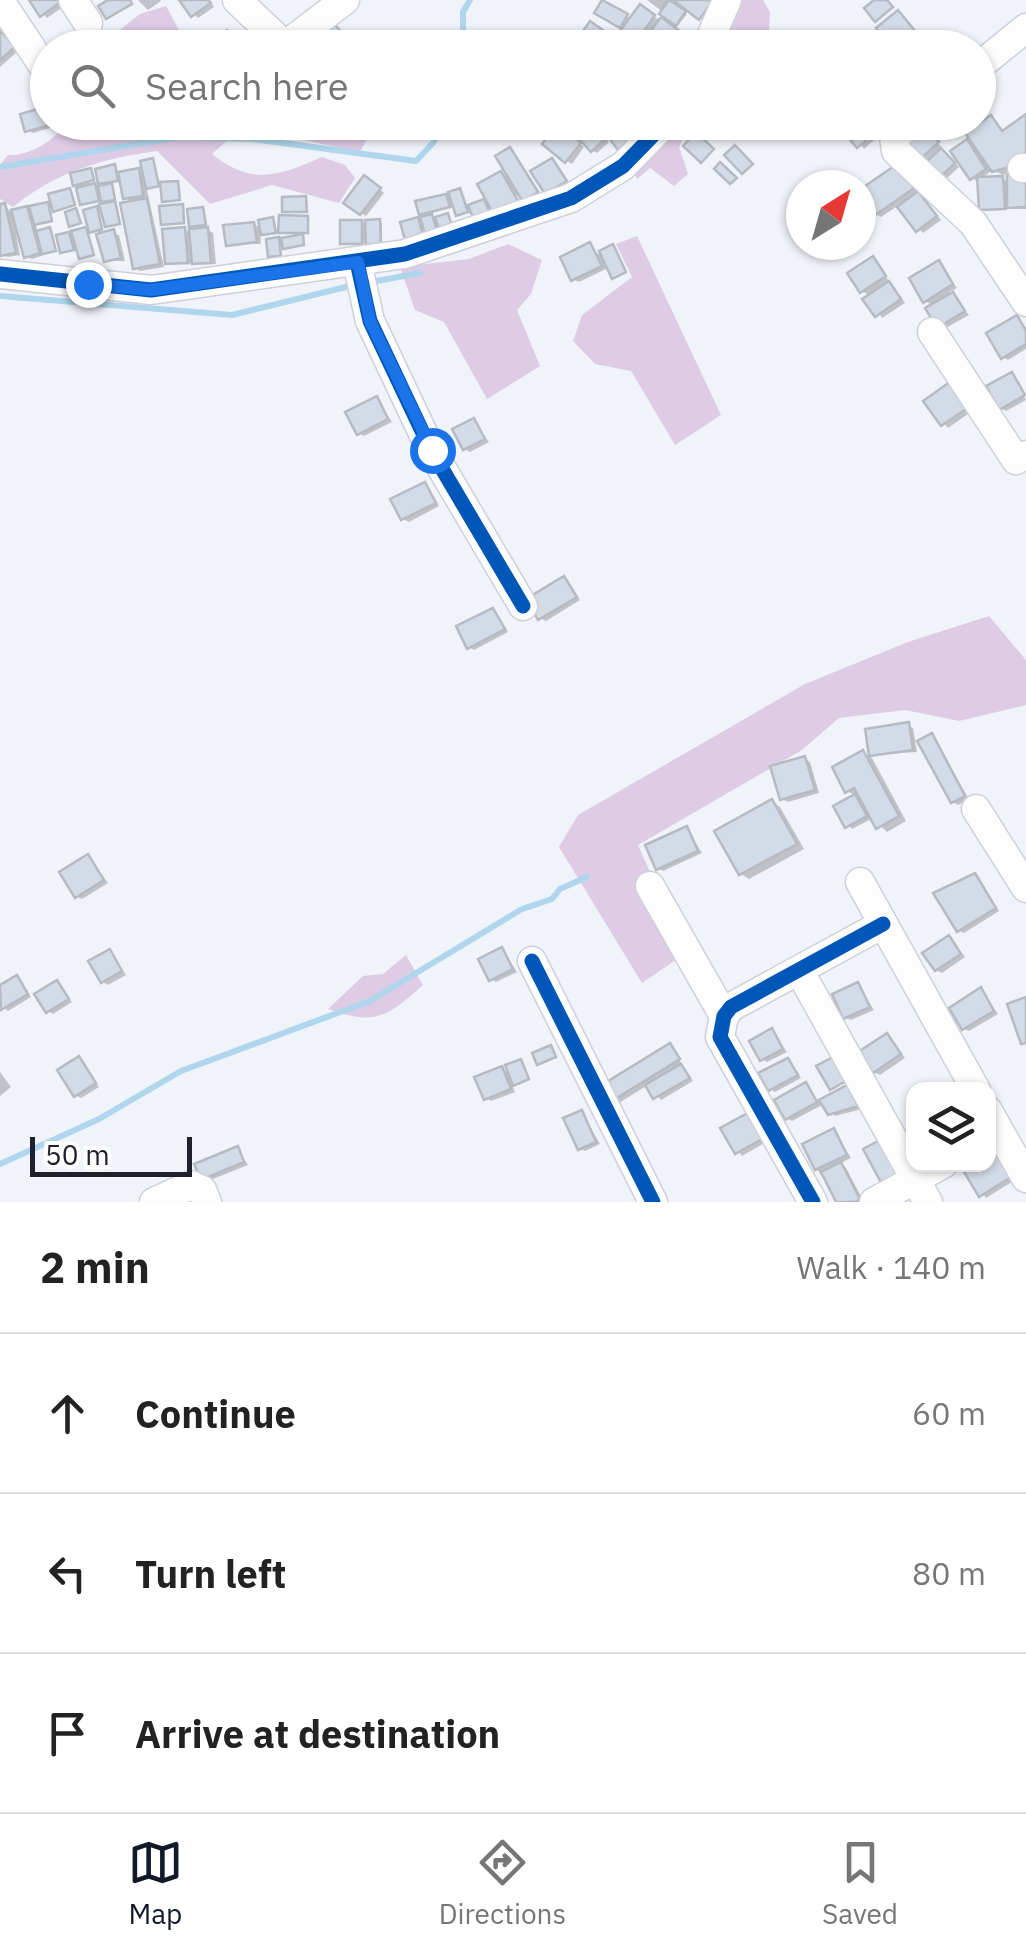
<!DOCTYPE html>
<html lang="en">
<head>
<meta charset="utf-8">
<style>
	:root { --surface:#fff; --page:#f2f2f2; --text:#222; --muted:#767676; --line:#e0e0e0; --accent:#111827 }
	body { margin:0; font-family:"IBM Plex Sans",sans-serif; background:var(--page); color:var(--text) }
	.controls { position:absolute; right:30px; bottom:30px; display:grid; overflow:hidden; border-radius:20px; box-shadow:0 2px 8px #0004 }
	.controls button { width:90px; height:90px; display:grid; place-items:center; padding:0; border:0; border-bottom:2px solid var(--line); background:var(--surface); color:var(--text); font:50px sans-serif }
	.compass { position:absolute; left:786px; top:170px; width:90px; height:90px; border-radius:50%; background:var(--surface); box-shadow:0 2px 8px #0004; rotate:37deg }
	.scale { position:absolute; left:30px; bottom:25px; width:162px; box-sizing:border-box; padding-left:10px; border:5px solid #1e202c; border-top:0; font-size:28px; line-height:35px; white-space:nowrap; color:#1e202c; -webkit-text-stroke:8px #fefefe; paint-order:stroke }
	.stop { position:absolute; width:30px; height:30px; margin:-22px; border:8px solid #1a73e8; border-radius:50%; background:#fff }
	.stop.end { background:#1a73e8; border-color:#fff; box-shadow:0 2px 10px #0008 }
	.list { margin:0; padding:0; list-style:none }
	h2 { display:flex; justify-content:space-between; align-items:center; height:130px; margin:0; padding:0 40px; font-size:42px }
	h2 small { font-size:32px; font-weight:400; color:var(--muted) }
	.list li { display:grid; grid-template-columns:65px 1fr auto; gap:30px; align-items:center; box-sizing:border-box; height:160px; padding:0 40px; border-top:2px solid var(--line) }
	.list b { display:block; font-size:38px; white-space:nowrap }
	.list em { font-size:32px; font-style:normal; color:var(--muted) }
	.icon { flex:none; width:55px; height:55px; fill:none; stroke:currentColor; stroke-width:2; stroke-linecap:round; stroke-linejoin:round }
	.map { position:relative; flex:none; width:1026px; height:1202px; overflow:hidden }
	.search { position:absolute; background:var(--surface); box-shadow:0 2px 8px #0004; left:30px; right:30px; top:30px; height:110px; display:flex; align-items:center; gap:25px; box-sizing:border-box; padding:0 35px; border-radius:55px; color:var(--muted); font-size:38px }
	.sheet { height:610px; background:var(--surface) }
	nav { display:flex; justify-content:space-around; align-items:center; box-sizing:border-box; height:140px; border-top:2px solid var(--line); background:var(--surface); font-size:28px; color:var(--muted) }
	nav a { display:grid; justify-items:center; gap:5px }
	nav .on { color:var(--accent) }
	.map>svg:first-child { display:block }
</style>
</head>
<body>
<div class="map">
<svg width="1026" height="1202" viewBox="0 0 1026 1202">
	<rect width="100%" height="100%" fill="#f1f3fa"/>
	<path fill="#decbe5" d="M 739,0 L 763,0 L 770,12 L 768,47 L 718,48 Z
		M 166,6 L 179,30 L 176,47 L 98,47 L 140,14 Z
		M 66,123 L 375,123 L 360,152 L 271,133 L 237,132 L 212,154 C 252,186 279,176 322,157 L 345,165 L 355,178 L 339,203 L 272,185 L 210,204 L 157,151 C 101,159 58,171 13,207 L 0,199 L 0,165 L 8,155 C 30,156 54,141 66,123 Z
		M 673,123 L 691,123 L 679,147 L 688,174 L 674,186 L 650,168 L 637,179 L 633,169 Z
		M 637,236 L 721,415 L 675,445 L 631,371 L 595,364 L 573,341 L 582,315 L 632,277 L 616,244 Z
		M 508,244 L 542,260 L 531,294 L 517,310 L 540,366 L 487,399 L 444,322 L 415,310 L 400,267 L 469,259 Z
		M 989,616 L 1026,660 L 1026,705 L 959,721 L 905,710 L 839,718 L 802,750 L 638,845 L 686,953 L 642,983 L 559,847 L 578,815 L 805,684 L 908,642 Z
		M 406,955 L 423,985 C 387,1017 375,1026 328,1009 L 363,976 L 383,974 Z"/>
	<path fill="#0003" d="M 32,0 L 64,0 L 67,4 L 47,18 Z
		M 138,0 L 160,0 L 161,1 L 148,10 Z
		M 182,0 L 209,0 L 214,7 L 198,18 Z
		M 647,0 L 669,0 L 687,14 L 679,24 Z
		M 603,2 L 631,19 L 640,7 L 692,42 L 688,48 L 649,48 L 598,12 Z
		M 899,13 L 923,41 L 914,48 L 894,48 Z
		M 0,32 L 18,51 L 0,67 Z
		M 1026,117 L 1026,168 L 1003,175 L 993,170 L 977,181 L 972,178 L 967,142 L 979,150 L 991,118 L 1005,132 Z
		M 48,122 L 57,126 L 33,133 L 27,130 Z
		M 591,122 L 609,142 L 597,153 L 592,150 Z
		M 845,122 L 868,122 L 879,136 L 864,149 Z
		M 925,129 L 959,167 L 942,183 L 918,161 Z
		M 563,130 L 584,147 L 572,164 L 567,161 Z
		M 510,150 L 542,195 L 530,203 L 516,195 L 522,205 L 501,216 L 501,173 L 512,180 Z
		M 552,160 L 570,184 L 552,195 Z
		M 153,161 L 159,184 L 149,178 L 147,182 L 156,187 L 146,186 L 164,267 L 140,271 L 135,268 L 134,203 L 125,198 L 122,180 L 112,182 L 121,224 L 109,227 L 103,200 L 82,204 L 75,184 L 91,171 L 95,181 L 89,182 L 101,189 L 98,171 L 114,167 L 117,175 L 139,171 L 145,175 Z
		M 898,167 L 941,220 L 923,233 L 899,205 L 881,217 L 876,214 L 861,192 Z
		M 1026,177 L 1026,209 L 981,208 L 1003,179 L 1009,183 Z
		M 369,181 L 384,193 L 366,216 L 361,213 Z
		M 460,191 L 468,213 L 460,216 L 455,206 L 427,214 L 434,220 L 449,217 L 454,233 L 423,237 L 417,220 L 425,224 L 428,217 L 421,214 L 446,196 L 453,200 Z
		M 5,205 L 11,213 L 26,208 L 34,213 L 49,206 L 53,221 L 36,225 L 38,233 L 51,231 L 56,251 L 32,259 L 26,256 L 20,232 L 16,233 L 20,255 L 8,257 L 0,253 L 0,206 Z
		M 96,209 L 104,235 L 119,235 L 125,261 L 106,261 L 98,231 L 88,233 L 94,255 L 83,258 L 79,249 L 62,252 L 69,234 L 76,238 L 74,233 L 91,229 Z
		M 203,210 L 207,225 L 200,225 L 213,233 L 216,264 L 167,263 L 184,229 L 192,234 L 200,230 L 191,225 Z
		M 273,220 L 277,233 L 260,232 L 261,244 L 228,244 L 254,224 L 262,229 Z
		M 362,223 L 382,223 L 382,244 L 343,243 Z
		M 590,245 L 598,254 L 614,248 L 627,273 L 616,278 L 610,267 L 579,282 L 573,279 Z
		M 873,259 L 905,303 L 882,318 L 870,296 L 862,291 Z
		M 939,263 L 957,288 L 949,292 L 969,315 L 944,329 L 934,306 L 925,301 Z
		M 1017,318 L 1026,328 L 1026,349 L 1008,360 L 1003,357 Z
		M 1012,375 L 1026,400 L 1006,411 L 1001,408 Z
		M 377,399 L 392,422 L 364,436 L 358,433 Z
		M 926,401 L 975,409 L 948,428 Z
		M 473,421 L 489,442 L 470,452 L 465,449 Z
		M 425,484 L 439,506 L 409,522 L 403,519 Z
		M 564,579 L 580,600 L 546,621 L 540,618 Z
		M 493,610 L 508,632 L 474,650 L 469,647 Z
		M 908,725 L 913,728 L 917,752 L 872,755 Z
		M 932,736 L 969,799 L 958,805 L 953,802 Z
		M 863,753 L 872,758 L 906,821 L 887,832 L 873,818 L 852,829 L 837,807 L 856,796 L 847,791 Z
		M 804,759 L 810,762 L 819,793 L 788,802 L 782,799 Z
		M 772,802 L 780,807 L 804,849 L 749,879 L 741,874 Z
		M 687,829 L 702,853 L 663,871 L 658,868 Z
		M 88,857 L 108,883 L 82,899 L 76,896 Z
		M 974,876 L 999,911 L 964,933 L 958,930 Z
		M 949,938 L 965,957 L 942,973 L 936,970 Z
		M 502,950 L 517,972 L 496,982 L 491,979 Z
		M 110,952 L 126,975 L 108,985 L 103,982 Z
		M 17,978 L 31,997 L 8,1011 L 0,1004 L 0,988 Z
		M 57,983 L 72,1002 L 53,1014 L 48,1011 Z
		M 858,985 L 874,1010 L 851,1020 L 845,1017 Z
		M 981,990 L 998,1014 L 969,1031 L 963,1028 Z
		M 772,1031 L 787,1052 L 767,1062 L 762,1059 Z
		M 887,1036 L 905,1058 L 880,1075 L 874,1072 Z
		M 670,1046 L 693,1081 L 661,1100 L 648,1085 L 614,1106 L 609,1102 Z
		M 80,1059 L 99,1087 L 81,1098 L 75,1095 Z
		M 788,1060 L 801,1078 L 775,1092 L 770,1089 Z
		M 521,1061 L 530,1080 L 517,1085 L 510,1081 L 515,1092 L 491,1101 L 486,1098 L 501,1069 L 512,1075 Z
		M 0,1072 L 11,1087 L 0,1096 Z
		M 806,1085 L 819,1102 L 847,1088 L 862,1109 L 835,1116 L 824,1104 L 792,1121 L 787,1118 Z
		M 582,1113 L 600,1144 L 585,1151 L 579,1148 Z
		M 724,1129 L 775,1137 L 742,1156 Z
		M 834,1131 L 851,1158 L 839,1164 L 846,1168 L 864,1202 L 839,1202 L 817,1169 Z
		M 237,1149 L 248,1165 L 208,1181 L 198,1166 Z
		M 981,1164 L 988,1164 L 1015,1180 L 986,1198 L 968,1173 Z"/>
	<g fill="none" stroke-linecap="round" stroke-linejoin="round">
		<path stroke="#afd6ed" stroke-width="6" d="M 463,48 L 463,12 L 470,0
			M 0,167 L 179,137 L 253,139 L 416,161 L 433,143 L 443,122
			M 371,282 L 420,273
			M 0,296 L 232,315 L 354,285
			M 0,1164 L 99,1119 L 181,1071 L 370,1001 L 522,909 L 552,899 L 560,889 L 587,877"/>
	</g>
	<path fill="#d3dbe6" stroke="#b6bac2" stroke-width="2.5" d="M 29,0 L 63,0 L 40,17 Z
		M 108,0 L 130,0 L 132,4 L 106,19 L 98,6 Z
		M 179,0 L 208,0 L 211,3 L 191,17 Z
		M 602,0 L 628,14 L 620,28 L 594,13 Z
		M 669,0 L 686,11 L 676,26 L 659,14 Z
		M 673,0 L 709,0 L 712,2 L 699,20 Z
		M 874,0 L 887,0 L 893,7 L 875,22 L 864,8 Z
		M 640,4 L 655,15 L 636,42 L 620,31 Z
		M 898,10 L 920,37 L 906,48 L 891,48 L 876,28 Z
		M 661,17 L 689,38 L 681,48 L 641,44 Z
		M 590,21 L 613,37 L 605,48 L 586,48 L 576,41 Z
		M 335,25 L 357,48 L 320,48 L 316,43 Z
		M 0,30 L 15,47 L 0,60 Z
		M 227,30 L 237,41 L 229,48 L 218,48 L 213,42 Z
		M 619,35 L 637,48 L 610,48 Z
		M 832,37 L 841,48 L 819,48 Z
		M 48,106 L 48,122 L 53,124 L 25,132 L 20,114 Z
		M 1026,114 L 1026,162 L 992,172 L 965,133 L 991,115 L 1002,131 Z
		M 73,122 L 85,122 L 87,131 L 76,134 Z
		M 581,122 L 592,122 L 606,138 L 591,152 L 572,131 Z
		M 597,122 L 618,122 L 631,139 L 618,150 Z
		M 842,122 L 867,122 L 876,132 L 857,148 L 838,126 Z
		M 557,124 L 581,143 L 565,163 L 542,144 Z
		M 924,126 L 939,142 L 916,163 L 902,147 Z
		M 696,132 L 714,149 L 701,163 L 683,146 Z
		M 967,139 L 986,169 L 970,180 L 950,151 Z
		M 735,145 L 753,164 L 742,174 L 724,155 Z
		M 510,147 L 538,192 L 523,202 L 495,156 Z
		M 941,148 L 955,163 L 935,182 L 921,167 Z
		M 153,158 L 159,186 L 146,189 L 140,161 Z
		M 552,158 L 567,181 L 545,194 L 530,171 Z
		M 720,162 L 737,178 L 730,184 L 714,169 Z
		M 115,164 L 118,181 L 98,184 L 95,169 Z
		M 897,164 L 914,188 L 874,216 L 861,189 Z
		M 91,168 L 94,180 L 73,186 L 70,173 Z
		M 139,168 L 143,196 L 123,199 L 118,172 Z
		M 501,171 L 518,201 L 494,215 L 477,184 Z
		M 364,175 L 381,188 L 360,215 L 343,203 Z
		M 1007,175 L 1026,175 L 1026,207 L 1007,208 Z
		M 1003,176 L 1005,209 L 979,210 L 977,177 Z
		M 178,181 L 180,200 L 162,202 L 160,182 Z
		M 95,183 L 99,201 L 80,205 L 76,188 Z
		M 112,183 L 115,200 L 101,202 L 98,186 Z
		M 70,188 L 75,205 L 53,212 L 48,194 Z
		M 460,188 L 468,212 L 456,216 L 448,192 Z
		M 918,191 L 937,216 L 916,232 L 897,207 Z
		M 446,194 L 450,207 L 419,215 L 415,201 Z
		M 306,196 L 307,212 L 282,212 L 282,197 Z
		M 147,198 L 160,264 L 133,269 L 120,203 Z
		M 484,199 L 491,215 L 474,221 L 468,205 Z
		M 115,201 L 120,224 L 105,227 L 99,204 Z
		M 48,202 L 52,221 L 34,225 L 29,206 Z
		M 5,203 L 16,253 L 0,256 L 0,204 Z
		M 183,204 L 184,223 L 161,225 L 159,206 Z
		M 27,206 L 40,253 L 24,258 L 11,210 Z
		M 97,206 L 102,229 L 89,233 L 83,210 Z
		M 203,207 L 206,225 L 189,227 L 187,209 Z
		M 76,208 L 81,223 L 69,227 L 65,212 Z
		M 448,213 L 454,233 L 441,236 L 435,217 Z
		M 432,214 L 439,238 L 427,241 L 420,217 Z
		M 279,215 L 308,216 L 308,233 L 278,233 Z
		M 273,217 L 276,233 L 261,235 L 258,220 Z
		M 418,217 L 425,243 L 407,247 L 400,222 Z
		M 380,219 L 381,244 L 366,245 L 365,220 Z
		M 340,220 L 362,220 L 362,244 L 340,244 Z
		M 254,222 L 257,242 L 226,246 L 223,225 Z
		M 50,227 L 56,251 L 42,254 L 36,231 Z
		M 86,227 L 94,255 L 79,259 L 71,231 Z
		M 185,227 L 188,263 L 165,264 L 162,229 Z
		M 208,227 L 211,263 L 192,264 L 189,229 Z
		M 114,229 L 121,258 L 104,262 L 96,234 Z
		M 69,232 L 74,250 L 60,253 L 56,235 Z
		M 303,234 L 304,245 L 283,249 L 281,238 Z
		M 279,237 L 281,256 L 268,257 L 266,239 Z
		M 590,242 L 602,266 L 571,281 L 560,257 Z
		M 613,244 L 626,272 L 612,279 L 599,251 Z
		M 873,256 L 886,276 L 860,293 L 847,273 Z
		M 939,260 L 953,284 L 923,303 L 909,278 Z
		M 889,281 L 901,299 L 875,317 L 862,299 Z
		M 953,292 L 965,311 L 937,328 L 925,308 Z
		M 1017,315 L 1026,331 L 1026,344 L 1001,359 L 986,333 Z
		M 1012,372 L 1025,395 L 999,410 L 986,386 Z
		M 954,379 L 972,405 L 941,426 L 923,401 Z
		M 377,396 L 388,419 L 357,435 L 345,412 Z
		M 474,418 L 485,439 L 463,450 L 452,429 Z
		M 425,482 L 436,503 L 401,520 L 390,499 Z
		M 564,576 L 577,597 L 538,620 L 526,599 Z
		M 493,608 L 505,629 L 467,649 L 456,626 Z
		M 909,722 L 913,750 L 869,756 L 865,729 Z
		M 932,733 L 965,796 L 951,803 L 917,741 Z
		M 863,750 L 899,816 L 876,829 L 854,788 L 845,793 L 832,767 Z
		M 805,756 L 815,790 L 780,800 L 770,766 Z
		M 855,794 L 867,816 L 845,828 L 833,806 Z
		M 772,799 L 797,844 L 739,875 L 714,831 Z
		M 687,826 L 698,851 L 656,870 L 645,845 Z
		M 88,854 L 104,880 L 75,898 L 59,872 Z
		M 975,873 L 996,908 L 957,932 L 933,893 Z
		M 949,935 L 961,954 L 935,971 L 922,953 Z
		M 502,947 L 513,969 L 489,981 L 478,959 Z
		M 110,949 L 122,971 L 101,983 L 88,961 Z
		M 17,975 L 28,994 L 1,1010 L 0,985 Z
		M 57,980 L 69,999 L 46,1013 L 34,994 Z
		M 858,982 L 870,1007 L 843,1019 L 832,994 Z
		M 981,987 L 994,1011 L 962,1030 L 949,1008 Z
		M 1026,997 L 1026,1043 L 1021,1044 L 1007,1004 Z
		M 772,1028 L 783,1049 L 760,1061 L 749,1041 Z
		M 887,1033 L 901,1054 L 873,1073 L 858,1052 Z
		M 670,1043 L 680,1059 L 607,1104 L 597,1088 Z
		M 551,1045 L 556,1057 L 537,1065 L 532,1053 Z
		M 79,1056 L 96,1083 L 74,1097 L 57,1070 Z
		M 833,1057 L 846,1081 L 830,1090 L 816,1066 Z
		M 788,1058 L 798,1075 L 768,1091 L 758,1073 Z
		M 521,1059 L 529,1079 L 513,1086 L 505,1065 Z
		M 681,1064 L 690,1078 L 653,1099 L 645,1085 Z
		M 502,1066 L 511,1089 L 484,1100 L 474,1077 Z
		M 806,1082 L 817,1102 L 785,1120 L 774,1100 Z
		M 847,1085 L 858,1106 L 828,1115 L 819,1100 Z
		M 757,1108 L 771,1134 L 735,1154 L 720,1128 Z
		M 582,1110 L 596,1142 L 578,1150 L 563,1118 Z
		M 834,1128 L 847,1155 L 815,1170 L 802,1144 Z
		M 888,1136 L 909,1174 L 884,1188 L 863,1149 Z
		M 238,1146 L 244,1162 L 201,1180 L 194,1164 Z
		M 996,1153 L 1011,1177 L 979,1197 L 964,1172 L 988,1164 L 988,1157 Z
		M 841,1162 L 860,1199 L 855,1202 L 836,1202 L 821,1172 Z"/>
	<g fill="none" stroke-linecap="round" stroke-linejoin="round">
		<defs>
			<path id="minor" d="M 73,0 L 88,23
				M 237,0 L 281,42 L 291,41 L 345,0
				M 0,1 L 48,73
				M 706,48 L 727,0
				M 978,67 L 1026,28
				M 912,122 L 894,137 L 896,151 L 973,223 L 1026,302
				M 1022,168 L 1026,168
				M 357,262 L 370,321 L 431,450 L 523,606
				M 0,274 L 151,290 L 405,254 L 571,198 L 623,166 L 666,122
				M 932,332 L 1016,460 L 1026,455
				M 976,809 L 1026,888
				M 860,882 L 976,1090
				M 650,886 L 724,1016
				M 532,961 L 653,1202
				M 799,970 L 928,1202
				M 988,1111 L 1026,1178
				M 154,1202 L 191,1185 L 202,1190 L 207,1202
				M 813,1202 L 720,1037 L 724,1016 L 731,1007 L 883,924
				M 874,1202 L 943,1164"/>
		</defs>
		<use href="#minor" stroke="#ced0da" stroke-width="31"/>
		<use href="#minor" stroke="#fdfdfe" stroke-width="28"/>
		<defs>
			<path id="cycleway" d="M 357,262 L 370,321 L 431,450 L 523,606
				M 0,274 L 151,290 L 405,254 L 571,198 L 623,166 L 666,122
				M 532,961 L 653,1202
				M 813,1202 L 720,1037 L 724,1016 L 731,1007 L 883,924"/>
		</defs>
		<use href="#cycleway" stroke="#fefefe" stroke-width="21"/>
		<use href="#cycleway" stroke="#0057b8" stroke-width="15"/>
	</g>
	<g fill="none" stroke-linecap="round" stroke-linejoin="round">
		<path stroke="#1a73e8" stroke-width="12" d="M 88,284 L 151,290 L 358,262 L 370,321 L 432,450"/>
	</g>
</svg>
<div class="controls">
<button><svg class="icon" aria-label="layers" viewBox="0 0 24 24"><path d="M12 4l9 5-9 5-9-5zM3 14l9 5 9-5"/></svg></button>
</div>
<svg class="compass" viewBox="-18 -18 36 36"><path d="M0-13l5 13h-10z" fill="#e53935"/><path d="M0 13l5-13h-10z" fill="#767676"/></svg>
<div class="scale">50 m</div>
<div class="stop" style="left:432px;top:450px"></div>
<div class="stop end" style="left:88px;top:284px"></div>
<div class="search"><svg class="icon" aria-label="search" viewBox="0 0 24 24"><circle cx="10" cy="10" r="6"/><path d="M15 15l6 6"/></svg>Search here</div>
</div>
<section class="sheet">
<h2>2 min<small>Walk · 140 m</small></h2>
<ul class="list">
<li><svg class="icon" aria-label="ahead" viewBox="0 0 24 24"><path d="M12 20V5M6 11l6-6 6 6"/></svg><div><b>Continue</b></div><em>60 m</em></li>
<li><svg class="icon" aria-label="left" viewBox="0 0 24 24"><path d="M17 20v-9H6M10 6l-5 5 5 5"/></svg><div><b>Turn left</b></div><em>80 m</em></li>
<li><svg class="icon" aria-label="arrive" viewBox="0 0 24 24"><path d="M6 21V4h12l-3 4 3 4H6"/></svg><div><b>Arrive at destination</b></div></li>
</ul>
</section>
<nav>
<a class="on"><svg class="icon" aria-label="map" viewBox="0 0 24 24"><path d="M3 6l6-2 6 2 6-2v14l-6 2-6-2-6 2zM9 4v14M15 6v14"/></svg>Map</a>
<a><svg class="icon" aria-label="directions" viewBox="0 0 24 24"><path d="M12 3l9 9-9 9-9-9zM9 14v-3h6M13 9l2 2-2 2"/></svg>Directions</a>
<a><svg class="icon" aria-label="saved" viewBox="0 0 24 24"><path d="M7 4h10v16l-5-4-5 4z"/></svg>Saved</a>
</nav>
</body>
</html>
